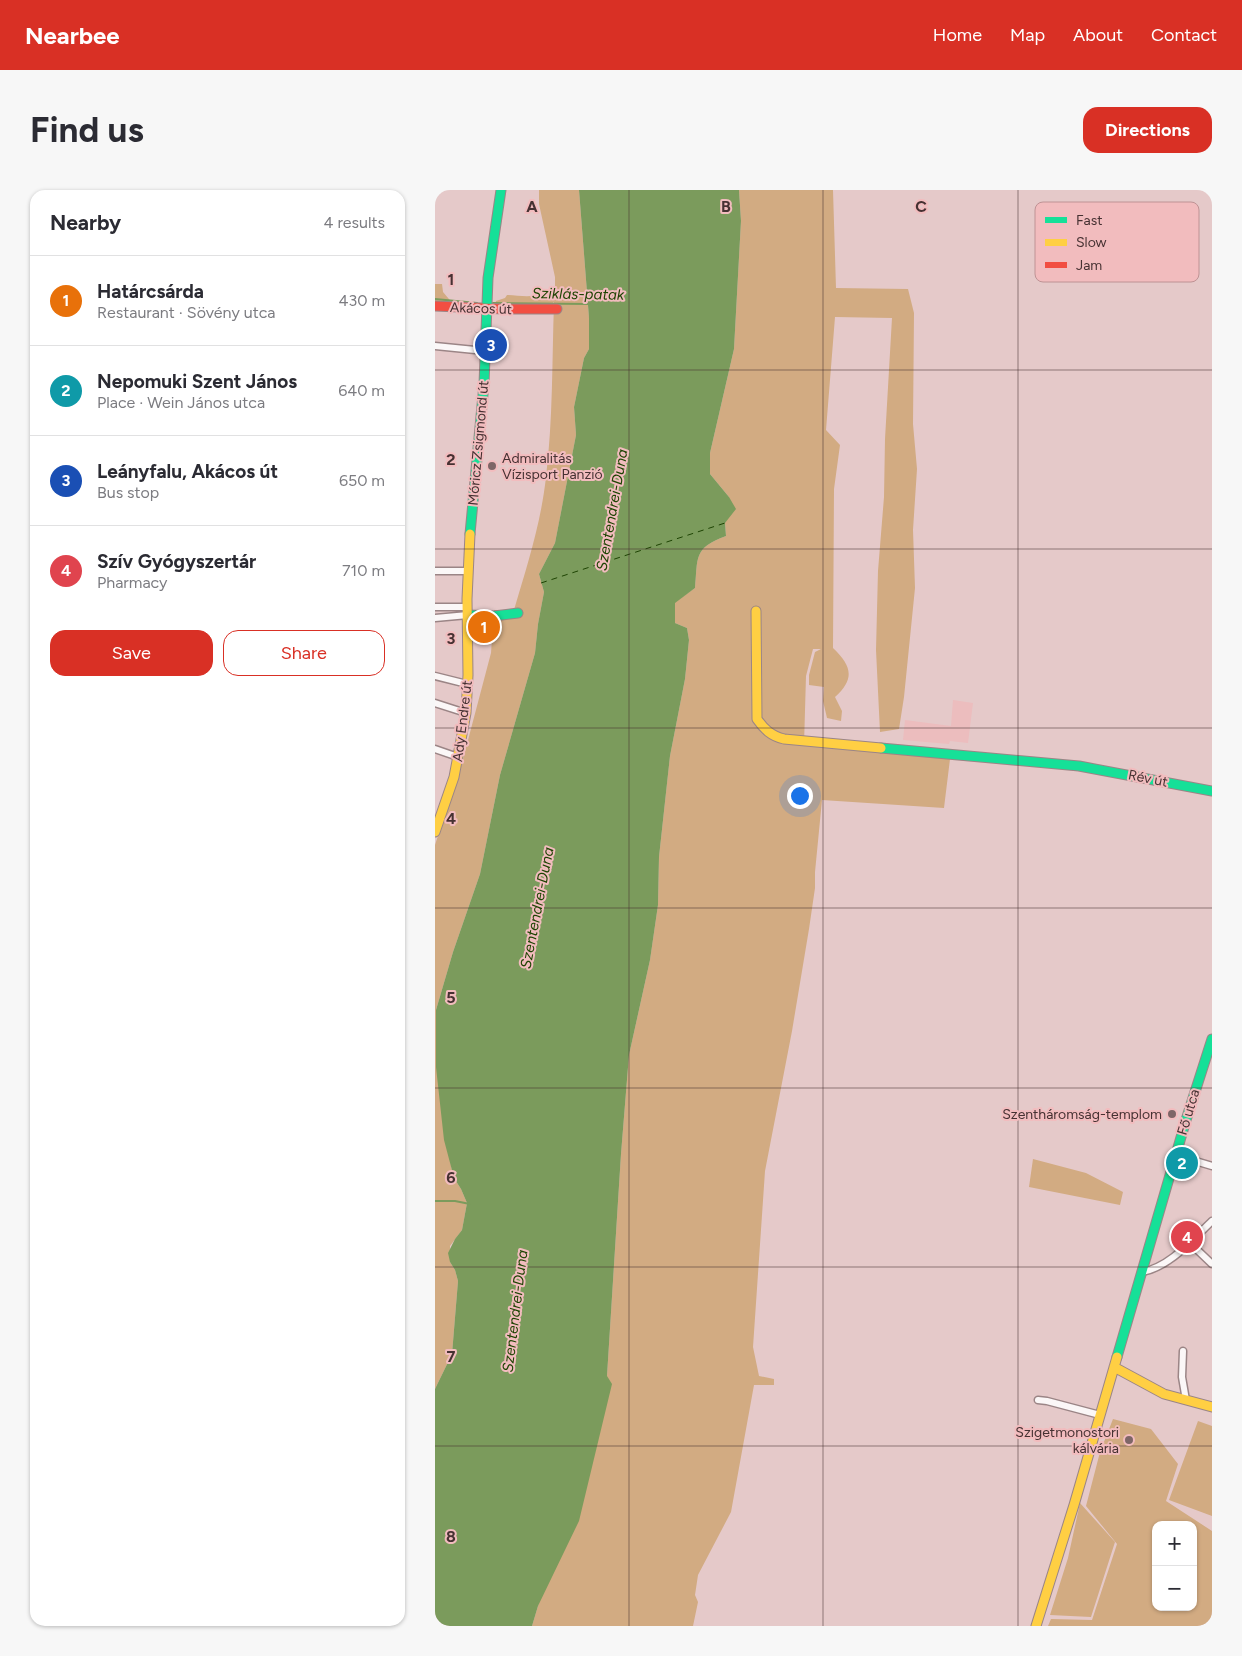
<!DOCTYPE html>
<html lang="en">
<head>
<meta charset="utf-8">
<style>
	:root { --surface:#fff; --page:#f7f7f7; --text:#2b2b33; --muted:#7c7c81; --line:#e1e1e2; --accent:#d93025 }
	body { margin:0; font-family:Figtree,sans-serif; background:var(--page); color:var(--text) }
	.controls { position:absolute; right:15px; bottom:15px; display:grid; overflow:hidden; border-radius:10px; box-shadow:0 1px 4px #0004 }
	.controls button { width:45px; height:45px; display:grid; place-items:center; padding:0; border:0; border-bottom:1px solid var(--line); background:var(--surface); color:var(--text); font:25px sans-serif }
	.you { position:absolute; left:364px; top:605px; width:18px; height:18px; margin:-12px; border:4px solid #fff; border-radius:50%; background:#1a73e8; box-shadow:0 0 0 8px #1a73e833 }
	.badge { display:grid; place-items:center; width:32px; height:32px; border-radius:50%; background:var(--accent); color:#fff; font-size:16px; font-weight:700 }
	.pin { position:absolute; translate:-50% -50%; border:2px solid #fff; box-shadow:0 1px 5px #0006 }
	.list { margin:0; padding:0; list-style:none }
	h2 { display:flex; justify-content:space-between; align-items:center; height:65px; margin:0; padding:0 20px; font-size:21px }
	h2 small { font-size:16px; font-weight:400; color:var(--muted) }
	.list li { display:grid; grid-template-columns:32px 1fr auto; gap:15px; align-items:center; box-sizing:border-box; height:90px; padding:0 20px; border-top:1px solid var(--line) }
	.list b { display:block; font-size:19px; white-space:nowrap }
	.list p { margin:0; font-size:16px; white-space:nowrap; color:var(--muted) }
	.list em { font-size:16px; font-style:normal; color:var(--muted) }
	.actions { display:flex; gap:10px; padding:15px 20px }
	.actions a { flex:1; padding:11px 0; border:1px solid var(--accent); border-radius:15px; text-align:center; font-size:18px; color:var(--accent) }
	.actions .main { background:var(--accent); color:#fff }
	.map { position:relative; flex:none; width:777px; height:1436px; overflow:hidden; border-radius:15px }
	header { display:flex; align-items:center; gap:30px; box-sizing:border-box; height:70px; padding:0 25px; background:var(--accent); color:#fff }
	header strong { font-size:24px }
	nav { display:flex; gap:28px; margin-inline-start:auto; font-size:18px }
	.intro { display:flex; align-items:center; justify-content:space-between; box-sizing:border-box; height:120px; padding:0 30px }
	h1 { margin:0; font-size:35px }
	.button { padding:12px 22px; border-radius:15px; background:var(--accent); color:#fff; font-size:18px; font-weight:700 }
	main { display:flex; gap:30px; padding:0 30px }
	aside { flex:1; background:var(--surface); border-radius:15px; box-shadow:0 1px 4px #0004 }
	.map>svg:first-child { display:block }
</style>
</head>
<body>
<header>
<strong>Nearbee</strong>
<nav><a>Home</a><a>Map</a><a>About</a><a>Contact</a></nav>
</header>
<div class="intro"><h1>Find us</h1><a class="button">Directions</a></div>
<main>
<aside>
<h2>Nearby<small>4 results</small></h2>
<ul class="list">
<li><span class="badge" style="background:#e8710a">1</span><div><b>Határcsárda</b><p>Restaurant · Sövény utca</p></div><em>430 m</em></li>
<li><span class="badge" style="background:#0f9aa8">2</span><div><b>Nepomuki Szent János</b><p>Place · Wein János utca</p></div><em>640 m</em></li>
<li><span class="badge" style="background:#1a4fb4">3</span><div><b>Leányfalu, Akácos út</b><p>Bus stop</p></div><em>650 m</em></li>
<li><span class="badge" style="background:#e0444e">4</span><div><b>Szív Gyógyszertár</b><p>Pharmacy</p></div><em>710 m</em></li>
</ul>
<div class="actions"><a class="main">Save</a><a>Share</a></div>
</aside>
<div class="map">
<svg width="777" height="1436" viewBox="0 0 777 1436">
	<rect width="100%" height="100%" fill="#e5c9c9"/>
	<path fill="#ecbdbe" d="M 518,510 L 538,513 L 533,553 L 515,551 L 514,554 L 468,550 L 470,530 L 516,536 Z"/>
	<path fill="#d2ab82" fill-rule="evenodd" d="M 104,0 L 144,0 L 154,128 L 154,159 L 149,168 L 139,217 L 141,245 L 120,353 L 104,384 L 109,402 L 103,434 L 100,463 L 65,585 L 45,684 L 18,762 L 1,820 L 16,976 L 19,988 L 26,999 L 32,1013 L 27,1040 L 15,1056 L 15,1072 L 20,1080 L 23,1091 L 17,1164 L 0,1199 L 0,655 L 28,569 L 56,463 L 59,420 L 79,420 C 92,376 106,333 111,287 C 118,229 117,171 119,112 L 112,117 L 60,116 L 61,111 L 70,108 L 72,105 C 88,106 106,109 120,98 L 120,87 L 104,14 Z
		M 304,0 L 398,0 L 401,98 L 473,99 L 479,123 L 478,234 L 482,279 L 478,340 L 480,398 L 469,507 L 464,539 L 445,542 L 441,460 L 443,381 L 449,307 L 450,249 L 457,128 L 400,127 L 391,240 L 405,255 L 399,299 L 398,458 C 417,476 420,489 400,507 L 407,521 L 406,531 L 392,528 L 388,511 L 389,497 L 374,495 L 374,485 L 380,462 L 386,459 L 378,459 L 371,486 L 369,555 L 515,569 L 509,618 L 387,610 L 380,682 L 380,698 L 374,739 L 357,841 L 330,981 L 318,1157 L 324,1186 L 339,1189 L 339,1195 L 319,1195 L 296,1322 L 263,1385 L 260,1405 L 263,1412 L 258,1436 L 97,1436 L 172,1186 L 186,964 L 194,865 L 215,770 L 223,715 L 224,667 L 235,566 L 250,489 L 254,450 L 252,438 L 240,433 L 240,412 L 260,398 C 263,368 258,358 291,346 L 290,333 L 294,307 L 275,284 L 275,263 L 299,159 L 306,31 Z
		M 0,94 L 7,94 L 8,102 L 19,115 L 0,114 Z
		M 598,969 L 651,983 L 688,1002 L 685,1015 L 594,997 Z
		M 678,1229 L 716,1239 L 743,1274 L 731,1311 L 777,1341 L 777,1436 L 613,1436 L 616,1429 L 657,1430 L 682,1354 L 651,1316 L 665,1262 ZM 721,1335 L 758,1335 L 758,1417 L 721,1417 Z
		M 763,1231 L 777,1236 L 777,1326 L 734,1310 Z
		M 645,1313 L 680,1352 L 656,1427 L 615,1425 L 633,1368 Z"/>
	<path fill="#7b9b5c" d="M 144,0 L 304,0 L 306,31 L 299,159 L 275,263 L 275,284 L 294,307 L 301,319 L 290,333 L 291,346 C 258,358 263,368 260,398 L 240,413 L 240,433 L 252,438 L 254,450 L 250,489 L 235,566 L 224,667 L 223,715 L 215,770 L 194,865 L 186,964 L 172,1186 L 177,1194 L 144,1331 L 103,1416 L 97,1436 L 0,1436 L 0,1199 L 17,1164 L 23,1091 L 20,1080 L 15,1072 L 13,1063 L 20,1049 L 27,1040 L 32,1013 L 26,999 L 19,988 L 9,950 L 1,877 L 1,820 L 18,762 L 45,684 L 65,585 L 100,463 L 103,434 L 109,402 L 104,384 L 120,353 L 141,245 L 139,217 L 149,168 L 154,159 L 154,128 Z"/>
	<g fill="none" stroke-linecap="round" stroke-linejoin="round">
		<path stroke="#7b9b5c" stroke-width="2" d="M 0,109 L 42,113
			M 58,113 L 155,114
			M 0,1011 L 20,1011 L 35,1014"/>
		<path stroke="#1e4403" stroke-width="1" stroke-dasharray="6 5" stroke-linecap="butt" d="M 106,393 L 290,333"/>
		<defs>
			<path id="street" d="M 0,156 L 50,161
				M 0,381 L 33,381
				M 0,417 L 32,417
				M 0,428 L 33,425
				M 0,486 L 32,494
				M 0,513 L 31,523
				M 0,559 L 23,567
				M 740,965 L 777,976
				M 754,1052 L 777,1074
				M 707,1082 C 735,1077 757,1050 777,1031
				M 748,1161 L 747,1187 L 751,1210
				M 603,1210 L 612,1211 L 665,1225"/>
			<path id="fast" d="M 35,344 L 49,194 L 53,88 L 66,0
				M 33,425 L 59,426 L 83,423
				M 446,558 L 644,576 L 777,601
				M 682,1167 L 751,930 L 777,849"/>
			<path id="slow" d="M 321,421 L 322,529 C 329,539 336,546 349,549 L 446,558
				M 0,642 L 19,587 L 31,523 L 33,485 L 32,409 L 35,344
				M 679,1177 L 729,1204 L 777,1217
				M 601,1436 L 639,1315 L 682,1167"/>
			<path id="jam" d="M 0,116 L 69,119 L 122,119"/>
		</defs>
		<use href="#street" stroke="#9b8586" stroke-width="9"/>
		<use href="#fast" stroke="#9b8586" stroke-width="11"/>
		<use href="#slow" stroke="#9b8586" stroke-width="11"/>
		<use href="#jam" stroke="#9b8586" stroke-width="11"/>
		<use href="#street" stroke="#fbf7f7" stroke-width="6"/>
		<use href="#fast" stroke="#16e098" stroke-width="9"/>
		<use href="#slow" stroke="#ffcf43" stroke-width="9"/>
		<use href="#jam" stroke="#f24e42" stroke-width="9"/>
	</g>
	<path fill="none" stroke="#463132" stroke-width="1" stroke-opacity="0.55" d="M 194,0 L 194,1436M 388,0 L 388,1436M 583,0 L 583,1436M 0,180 L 777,180M 0,359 L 777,359M 0,538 L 777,538M 0,718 L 777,718M 0,898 L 777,898M 0,1077 L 777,1077M 0,1256 L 777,1256"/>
	<g fill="#7e6667" stroke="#f2bcbe" stroke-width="2">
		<circle cx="57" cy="276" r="5"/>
		<circle cx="737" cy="924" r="5"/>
		<circle cx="694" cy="1250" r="5"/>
	</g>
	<g text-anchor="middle" stroke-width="4" stroke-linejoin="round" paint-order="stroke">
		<g font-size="14" fill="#463132" stroke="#f2bcbe">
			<text transform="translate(46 118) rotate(2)" y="5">Akácos út</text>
			<text transform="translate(43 253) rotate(-85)" y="5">Móricz Zsigmond út</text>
			<text transform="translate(27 531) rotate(-83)" y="5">Ady Endre út</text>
			<text transform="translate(713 588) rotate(11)" y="5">Rév út</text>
			<text transform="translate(753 922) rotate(-73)" y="5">Fő utca</text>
		</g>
		<g font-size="14" fill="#463132" stroke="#f2bcbe" text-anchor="end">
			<text x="67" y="273" text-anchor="start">Admiralitás<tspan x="67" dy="16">Vízisport Panzió</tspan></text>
			<text x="727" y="929">Szentháromság-templom</text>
			<text x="684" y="1247">Szigetmonostori<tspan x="684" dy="16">kálvária</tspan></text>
		</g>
		<g font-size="15" font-style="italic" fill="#1e4403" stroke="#f2bcbe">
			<text transform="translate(143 104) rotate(1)" y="5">Sziklás-patak</text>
			<text transform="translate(177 320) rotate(-80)" y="5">Szentendrei-Duna</text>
			<text transform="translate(102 718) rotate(-79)" y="5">Szentendrei-Duna</text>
			<text transform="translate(80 1121) rotate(-83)" y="5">Szentendrei-Duna</text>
		</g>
	</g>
	<rect x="600" y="12" width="164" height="80" rx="8" fill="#f2bcbe" stroke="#be9294" stroke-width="1"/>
	<rect x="610" y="27" width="22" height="6" fill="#16e098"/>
	<rect x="610" y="49" width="22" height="7" fill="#ffcf43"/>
	<rect x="610" y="72" width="22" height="6" fill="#f24e42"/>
	<g font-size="14" fill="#463132">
		<text x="641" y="35">Fast</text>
		<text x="641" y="57">Slow</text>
		<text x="641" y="80">Jam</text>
	</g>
	<g font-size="16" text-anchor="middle" font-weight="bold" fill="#463132" stroke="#f2bcbe" stroke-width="4" stroke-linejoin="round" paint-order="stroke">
		<text x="97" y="22">A</text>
		<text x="291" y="22">B</text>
		<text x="486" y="22">C</text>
		<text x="16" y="95">1</text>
		<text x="16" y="275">2</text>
		<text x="16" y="454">3</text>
		<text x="16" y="634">4</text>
		<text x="16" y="813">5</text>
		<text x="16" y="993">6</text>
		<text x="16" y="1172">7</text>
		<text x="16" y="1352">8</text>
	</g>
</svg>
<div class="controls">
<button>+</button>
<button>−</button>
</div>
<div class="you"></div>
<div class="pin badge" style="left:49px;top:437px;background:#e8710a">1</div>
<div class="pin badge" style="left:747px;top:973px;background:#0f9aa8">2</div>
<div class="pin badge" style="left:56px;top:155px;background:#1a4fb4">3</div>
<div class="pin badge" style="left:752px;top:1047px;background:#e0444e">4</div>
</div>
</main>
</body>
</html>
